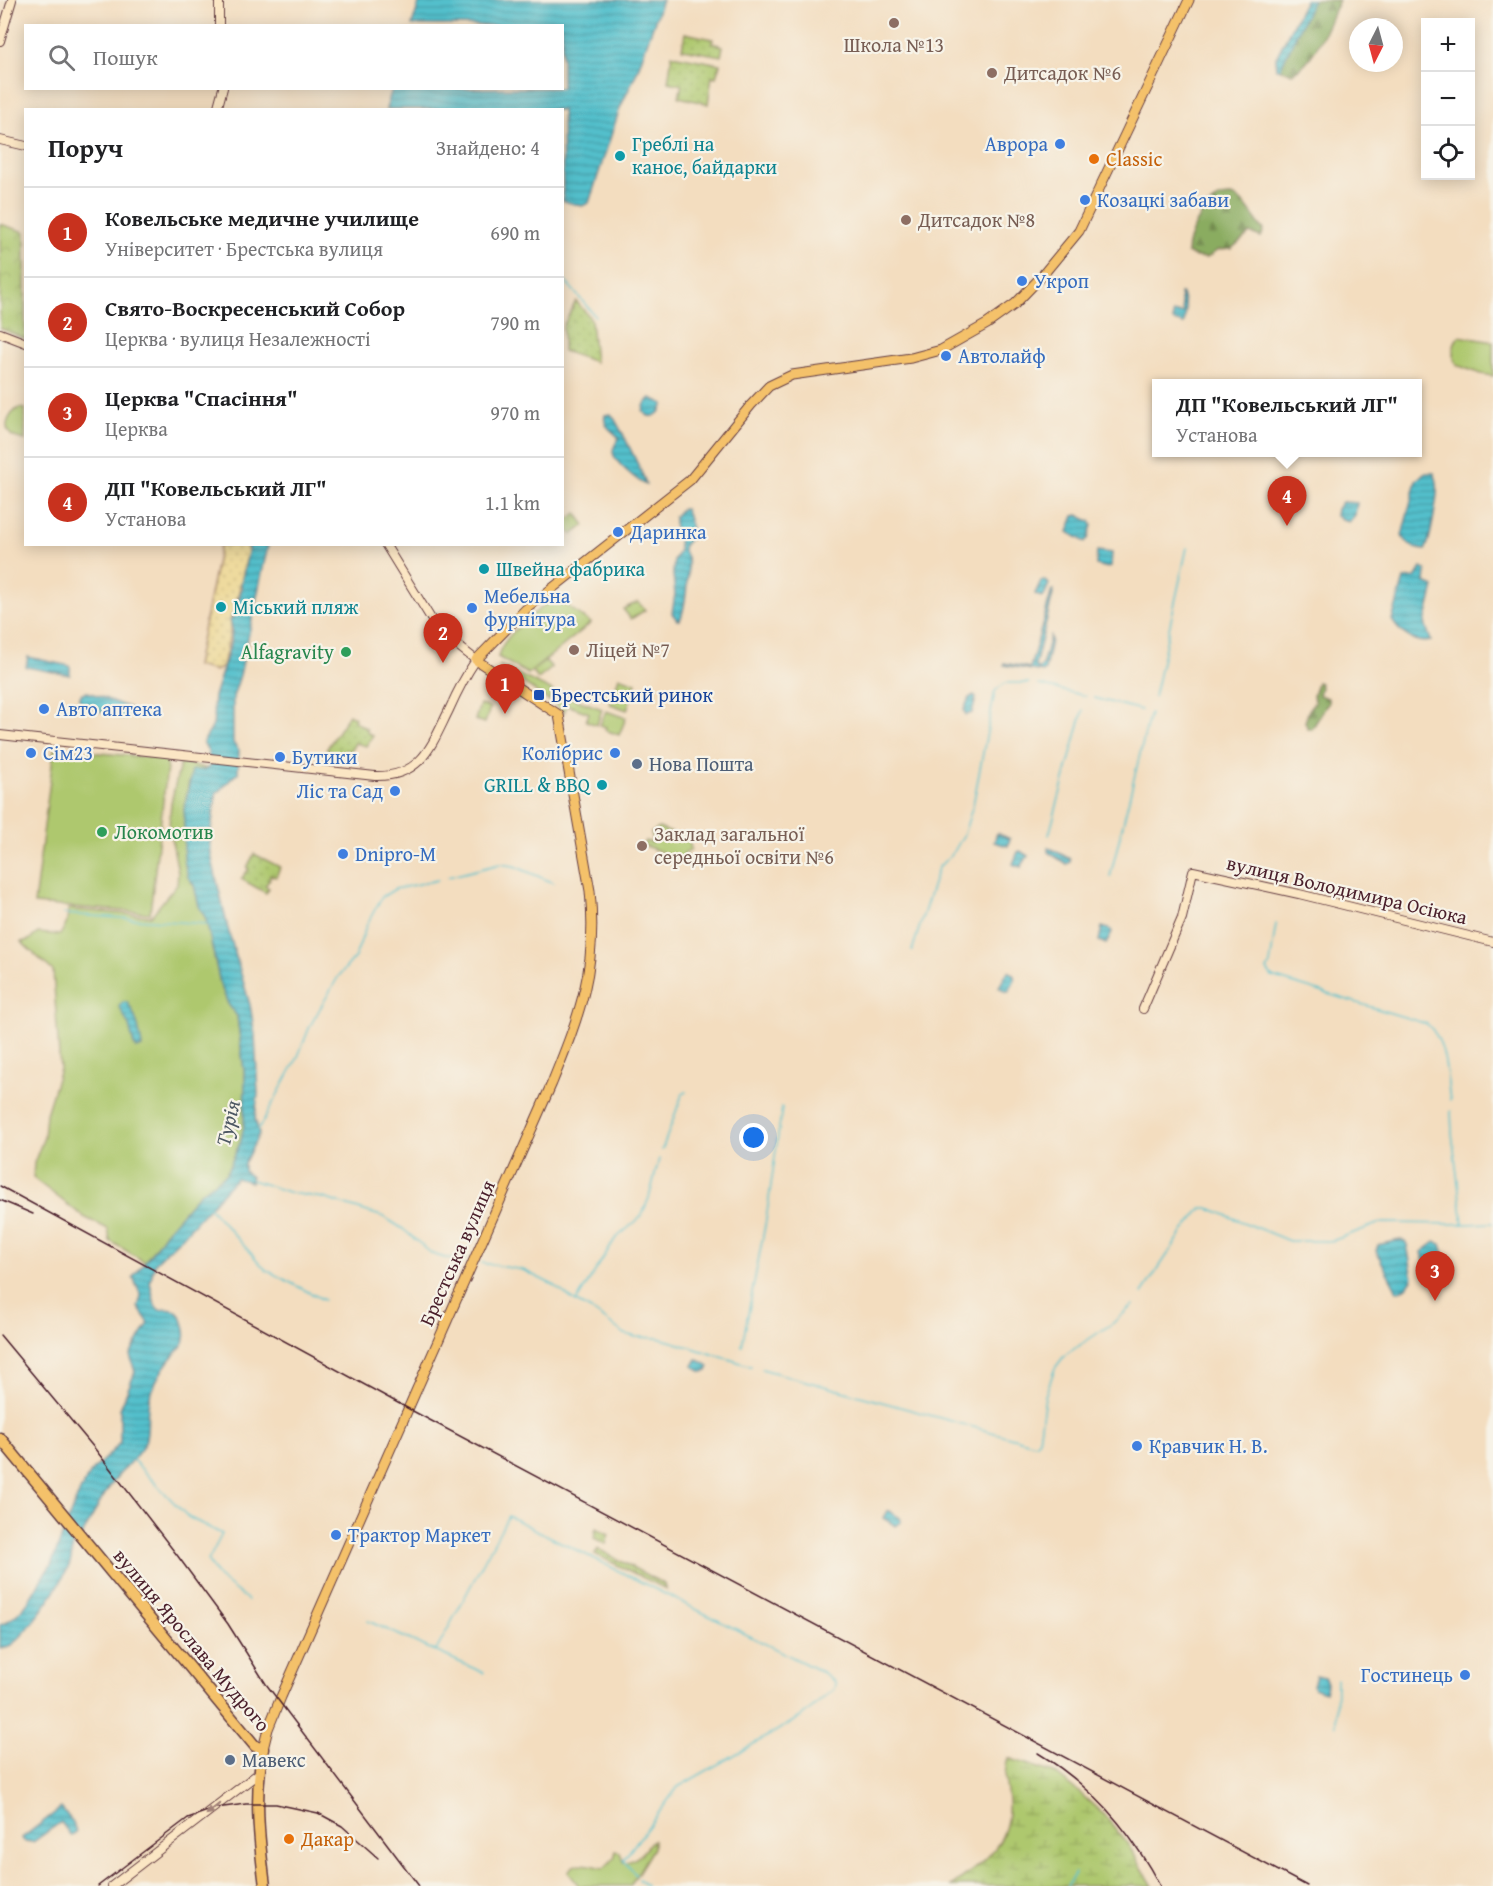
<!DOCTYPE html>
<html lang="uk">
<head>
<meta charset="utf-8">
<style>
	:root { --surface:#fff; --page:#f2f2f2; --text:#202124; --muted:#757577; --line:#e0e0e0; --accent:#c8321e }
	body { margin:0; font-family:"Gentium Book Plus",serif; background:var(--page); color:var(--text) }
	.controls { position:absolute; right:18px; top:18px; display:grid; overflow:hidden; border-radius:0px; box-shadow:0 3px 15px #0003 }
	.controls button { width:54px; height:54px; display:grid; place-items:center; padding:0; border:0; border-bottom:2px solid var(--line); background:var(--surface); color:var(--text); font:30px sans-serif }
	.compass { position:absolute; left:1349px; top:18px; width:54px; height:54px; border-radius:50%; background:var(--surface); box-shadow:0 3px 15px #0003; rotate:186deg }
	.you { position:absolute; left:754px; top:1138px; width:21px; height:21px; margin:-15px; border:4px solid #fff; border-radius:50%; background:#1a73e8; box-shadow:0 0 0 9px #1a73e833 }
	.badge { display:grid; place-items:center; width:39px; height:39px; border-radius:50%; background:var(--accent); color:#fff; font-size:20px; font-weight:700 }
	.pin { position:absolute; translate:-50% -50px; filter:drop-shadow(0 2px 3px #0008) }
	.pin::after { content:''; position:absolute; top:32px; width:21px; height:18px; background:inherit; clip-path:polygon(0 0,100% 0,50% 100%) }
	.popup { position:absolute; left:1152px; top:379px; width:270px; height:78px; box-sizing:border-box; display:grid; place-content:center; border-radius:0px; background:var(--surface); filter:drop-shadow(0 2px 4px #0005); font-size:20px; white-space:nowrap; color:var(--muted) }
	.popup b { font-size:22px; color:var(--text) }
	.popup::after { content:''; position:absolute; left:50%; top:100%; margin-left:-12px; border:12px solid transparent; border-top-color:var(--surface) }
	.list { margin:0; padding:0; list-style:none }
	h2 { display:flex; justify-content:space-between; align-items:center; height:78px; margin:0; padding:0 24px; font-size:26px }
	h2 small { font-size:20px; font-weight:400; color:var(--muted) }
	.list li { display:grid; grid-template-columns:39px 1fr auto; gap:18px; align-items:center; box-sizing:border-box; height:90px; padding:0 24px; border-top:2px solid var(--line) }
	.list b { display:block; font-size:22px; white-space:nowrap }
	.list p { margin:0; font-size:20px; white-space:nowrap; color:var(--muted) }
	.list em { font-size:20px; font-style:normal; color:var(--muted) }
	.icon { flex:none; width:33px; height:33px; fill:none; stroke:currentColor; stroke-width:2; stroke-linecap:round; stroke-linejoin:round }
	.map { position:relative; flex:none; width:1493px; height:1886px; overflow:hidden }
	.search { position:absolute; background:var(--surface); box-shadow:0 3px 15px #0003; left:24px; top:24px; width:540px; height:66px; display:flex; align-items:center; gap:15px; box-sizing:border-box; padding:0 21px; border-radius:0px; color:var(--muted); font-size:22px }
	.panel { position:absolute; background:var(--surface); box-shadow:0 3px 15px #0003; left:24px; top:108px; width:540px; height:438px; border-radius:0px }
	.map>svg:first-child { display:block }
</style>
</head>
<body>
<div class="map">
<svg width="1493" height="1886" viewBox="0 0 1493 1886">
	<defs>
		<pattern id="forest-firs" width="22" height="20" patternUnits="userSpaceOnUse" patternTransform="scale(1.5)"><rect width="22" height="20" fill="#8aac61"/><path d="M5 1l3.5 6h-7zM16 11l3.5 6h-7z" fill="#738b50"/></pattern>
		<pattern id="wetland-marsh" width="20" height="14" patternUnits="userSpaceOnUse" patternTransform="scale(1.5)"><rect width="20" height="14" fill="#aec86e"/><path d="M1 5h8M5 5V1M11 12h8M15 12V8" fill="none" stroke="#97ab5f"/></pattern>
		<pattern id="sand-dots" width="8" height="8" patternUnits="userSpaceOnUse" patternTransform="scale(1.5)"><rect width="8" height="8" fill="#eeda9e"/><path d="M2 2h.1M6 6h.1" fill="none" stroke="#cebb88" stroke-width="1.8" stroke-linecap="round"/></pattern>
		<pattern id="park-crowns" width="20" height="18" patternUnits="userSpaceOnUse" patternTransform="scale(1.5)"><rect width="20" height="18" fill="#aec86e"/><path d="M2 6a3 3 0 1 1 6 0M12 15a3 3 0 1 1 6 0" fill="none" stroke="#97ab5f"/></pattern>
		<pattern id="garden-dots" width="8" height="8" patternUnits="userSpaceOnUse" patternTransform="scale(1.5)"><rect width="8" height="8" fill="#aec86e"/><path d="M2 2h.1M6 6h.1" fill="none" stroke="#97ab5f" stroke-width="1.8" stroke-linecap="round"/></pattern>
		<pattern id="water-rules" width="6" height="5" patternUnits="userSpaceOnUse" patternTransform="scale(1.5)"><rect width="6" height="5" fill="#53c0cc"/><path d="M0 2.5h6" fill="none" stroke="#479ba6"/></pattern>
	</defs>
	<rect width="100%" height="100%" fill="#f7f3e8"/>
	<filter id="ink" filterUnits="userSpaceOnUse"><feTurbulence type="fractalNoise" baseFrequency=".0167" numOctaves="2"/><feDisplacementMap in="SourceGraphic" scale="12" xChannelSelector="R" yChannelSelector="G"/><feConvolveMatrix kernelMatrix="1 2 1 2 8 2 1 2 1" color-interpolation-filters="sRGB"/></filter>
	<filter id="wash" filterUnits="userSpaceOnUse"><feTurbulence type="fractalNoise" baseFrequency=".008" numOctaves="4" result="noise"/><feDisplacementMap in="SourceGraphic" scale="24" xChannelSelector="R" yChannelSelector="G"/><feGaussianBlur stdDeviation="1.35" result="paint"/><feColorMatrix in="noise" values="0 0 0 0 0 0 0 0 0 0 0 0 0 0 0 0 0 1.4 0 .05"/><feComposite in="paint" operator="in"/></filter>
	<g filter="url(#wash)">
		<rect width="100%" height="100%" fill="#f3ddbf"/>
		<path fill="#aec86e" stroke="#7c744c" stroke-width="1.5" d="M 1459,336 L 1493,342 L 1493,376 L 1481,374 L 1457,365 C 1451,357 1453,343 1459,336 Z
			M 19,408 L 25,409 L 25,440 C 21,439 14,438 11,435 C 2,426 10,413 19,408 Z
			M 555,597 L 591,623 L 533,670 L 546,661 L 552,668 L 538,679 L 532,671 L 528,674 L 498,657 C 502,634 538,611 555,597 Z
			M 499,665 L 553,691 L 549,701 Z
			M 619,677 L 636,683 L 627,710 L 610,704 Z
			M 558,693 L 602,709 L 597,725 L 586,721 L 589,713 L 567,705 L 564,713 L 554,704 Z
			M 480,704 L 490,708 L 485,723 L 475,720 Z
			M 606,711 L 626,718 L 619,735 L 605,730 L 606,727 L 600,725 Z
			M 54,749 L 168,759 L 150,913 L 34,904 Z
			M 180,764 L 189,764 L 208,769 L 189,781 L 184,810 L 184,860 L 188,877 L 194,885 L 199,906 L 206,919 L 220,983 L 228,1004 L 237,1016 L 245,1078 L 244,1126 L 241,1141 L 226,1174 L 199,1194 L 165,1233 L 145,1262 L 110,1241 L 108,1229 L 84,1217 L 33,1178 L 34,1163 L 44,1137 L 46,1114 L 60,1069 L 53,971 L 21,942 L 29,940 L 38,933 L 60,935 L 67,922 L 68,909 L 151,916 L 177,884 L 178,872 L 169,826 L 171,803 Z
			M 659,828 L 689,840 L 691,849 L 683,855 L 689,857 L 687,862 L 643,845 L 645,841 L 652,843 L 651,833 Z
			M 653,1840 L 653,1848 L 630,1886 L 579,1886 L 568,1872 C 575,1859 592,1866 604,1868 L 614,1858 L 616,1851 L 620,1852 L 623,1862 C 638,1862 643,1850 653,1840 Z"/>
		<path fill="url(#forest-firs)" stroke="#6a6646" stroke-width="1.5" d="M 1313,0 L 1339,0 C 1327,24 1317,61 1292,73 L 1280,69 Z
			M 1231,196 C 1246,199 1254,220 1264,230 L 1261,237 L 1250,233 L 1231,249 L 1218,250 L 1207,258 L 1196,257 L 1187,253 C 1187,236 1202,208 1217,199 C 1221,196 1227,196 1231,196 Z
			M 1317,682 L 1320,683 L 1321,687 L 1319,695 L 1328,698 L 1328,703 L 1312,729 L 1308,729 L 1305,722 L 1310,707 L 1315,702 L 1313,696 Z"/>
		<path fill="url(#wetland-marsh)" stroke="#7c744c" stroke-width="1.5" d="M 1008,1758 L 1054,1773 L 1081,1794 L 1104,1815 L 1127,1843 L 1153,1886 L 951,1886 C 984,1862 1011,1845 1008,1800 C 1006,1783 1003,1774 1008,1758 Z"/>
		<path fill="url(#sand-dots)" stroke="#9c7c64" stroke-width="1.5" d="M 220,545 L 246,545 L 248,552 L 234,613 L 229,621 C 233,631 225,654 223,667 L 215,671 L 196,666 Z"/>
		<path fill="url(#park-crowns)" stroke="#7c744c" stroke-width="1.5" d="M 0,224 L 25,232 L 25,339 L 0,328 Z
			M 576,513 L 585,525 L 572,535 L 563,524 Z
			M 638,602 L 645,610 L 631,619 L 623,609 Z"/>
		<path fill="url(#garden-dots)" stroke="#7c744c" stroke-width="1.5" d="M 685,33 L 713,39 L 712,43 L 723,46 L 721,56 L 682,49 Z
			M 672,55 L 720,64 L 716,77 L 712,76 L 708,104 L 679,97 L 682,85 L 668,82 Z
			M 576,301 L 591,319 L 595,362 L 563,351 L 563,326 Z
			M 349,714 L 355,718 L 354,721 L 367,729 L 367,732 L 373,736 L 366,746 L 355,743 L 351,751 L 345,750 L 342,754 L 326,750 Z
			M 254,854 L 280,867 L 276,877 L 270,875 L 269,878 L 270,879 L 265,886 L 269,888 L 266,893 L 241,879 L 249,869 L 247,868 Z
			M 596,1528 L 609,1534 L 606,1544 L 594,1538 Z
			M 598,1549 L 664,1584 L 666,1589 L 595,1554 Z"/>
		<path fill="url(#water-rules)" stroke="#4e707c" stroke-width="1.5" d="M 420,0 L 662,0 L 637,72 L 620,108 L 589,203 L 582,206 L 563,201 L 562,110 L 386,109 L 392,89 L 562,88 L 562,26 L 412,25 Z
			M 1305,0 L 1313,0 L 1280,69 L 1277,69 L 1276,58 Z
			M 1180,294 L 1182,294 L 1186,309 L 1184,324 L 1173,321 L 1173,313 L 1183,313 Z
			M 651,398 L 664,404 C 660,414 651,422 643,411 L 645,404 Z
			M 611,414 C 616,419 646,479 646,485 C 638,481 612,461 613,451 C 613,447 617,442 619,438 C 614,431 602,427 605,415 Z
			M 1424,473 L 1434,473 C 1435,476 1437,479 1437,483 C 1439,492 1430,543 1425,550 C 1414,549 1408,545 1402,536 L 1416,481 Z
			M 1342,502 L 1357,503 L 1355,515 L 1349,522 L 1336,516 L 1337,509 Z
			M 681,509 L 685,509 C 689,517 692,529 690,538 C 688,543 682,544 683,550 C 684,553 687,555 687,558 C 690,569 685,610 680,620 L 677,620 L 672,613 L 675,594 L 673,574 L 674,560 L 679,551 L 679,544 L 674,523 L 674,517 Z
			M 1078,515 L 1090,521 L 1092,525 L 1088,539 L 1085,542 L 1068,532 L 1074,516 Z
			M 248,545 L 268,545 L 240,675 L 233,697 L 233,743 L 239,750 L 238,773 C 231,777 224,788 216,794 L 210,840 L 211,855 L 228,929 L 250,1005 L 255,1035 L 258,1094 L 255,1118 L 259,1134 L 244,1164 L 244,1171 L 251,1177 L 251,1182 L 236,1178 L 184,1235 L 155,1263 L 150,1282 L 155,1305 L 159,1310 C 170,1308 177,1309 182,1319 C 190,1340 184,1345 170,1359 C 163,1368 153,1385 150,1396 C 145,1411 150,1426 145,1442 C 140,1455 120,1471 111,1485 C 98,1503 90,1522 79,1541 L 73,1544 C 72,1550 72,1557 70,1563 C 64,1580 26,1637 9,1646 C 6,1647 3,1647 0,1648 L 0,1625 C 22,1616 31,1598 42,1578 C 45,1572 50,1568 52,1562 C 64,1535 71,1506 86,1480 C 94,1465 110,1457 120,1442 L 120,1409 L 135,1372 L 130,1355 L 149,1323 L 138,1307 L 141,1296 L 133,1277 L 151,1254 L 165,1233 L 199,1194 L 226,1174 L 241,1141 L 244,1126 L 245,1078 L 237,1016 L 228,1004 L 220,983 L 206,919 L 199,906 L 194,885 L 188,877 L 184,860 L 184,810 L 192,770 L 205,770 L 210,766 L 208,751 L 203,742 C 206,737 211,731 213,725 C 215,718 212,706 214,697 C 218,680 238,636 230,621 C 238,614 238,598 242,588 L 241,584 L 249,548 Z
			M 1097,551 L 1112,553 L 1111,566 L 1108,568 L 1096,565 Z
			M 1421,568 L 1426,570 L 1425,583 L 1434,587 L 1425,623 L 1431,641 C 1415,645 1400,633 1392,620 L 1404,579 L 1415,578 Z
			M 1044,580 L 1049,584 L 1044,596 L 1041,597 L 1035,594 L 1041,581 Z
			M 1052,590 L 1054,590 L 1035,666 L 1038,669 L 1042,666 L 1050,636 L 1051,640 L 1045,670 L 1043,672 L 1004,665 L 1004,663 L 1030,668 Z
			M 28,657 L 70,666 L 70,675 L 26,667 Z
			M 88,692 L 130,708 L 130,711 L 125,719 L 120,719 L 82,704 L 79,699 L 82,693 Z
			M 974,695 L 976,698 L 972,713 L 966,715 L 964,710 L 969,698 Z
			M 997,833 L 1010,839 L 1008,846 L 994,842 Z
			M 1048,847 L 1070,859 L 1070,862 L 1067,864 L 1048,852 Z
			M 1020,851 L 1028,856 L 1021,867 L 1013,864 L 1018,852 Z
			M 1102,927 L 1111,930 L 1112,932 L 1106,944 L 1099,941 Z
			M 1008,971 L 1013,974 L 1015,979 L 1009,991 L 1005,991 L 999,987 Z
			M 123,1002 L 127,1002 C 136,1014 140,1032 142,1047 L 137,1049 L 134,1045 L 129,1026 L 119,1006 Z
			M 1400,1240 L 1405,1241 L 1407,1245 L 1413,1278 L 1407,1287 L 1397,1291 L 1376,1251 L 1378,1245 Z
			M 1435,1242 L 1441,1244 L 1444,1254 L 1436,1262 L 1427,1263 L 1424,1260 L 1422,1252 Z
			M 697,1359 L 709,1366 L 707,1371 L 702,1372 L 693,1366 Z
			M 887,1511 L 890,1511 L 900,1519 L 901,1522 L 896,1526 L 883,1518 Z
			M 1316,1676 L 1324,1678 L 1327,1683 L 1325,1692 L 1314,1688 L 1313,1685 Z
			M 61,1808 L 73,1822 L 76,1832 L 71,1836 L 61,1822 L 33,1842 L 24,1841 L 22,1838 Z"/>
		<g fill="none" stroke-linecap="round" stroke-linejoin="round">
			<path stroke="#53c0cc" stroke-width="1.5" d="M 562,277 L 595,316
				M 1039,685 L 1086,696
				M 1154,697 L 1187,548
				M 1094,698 L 1141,710
				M 1049,835 L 1083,710
				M 448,877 L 500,864 L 514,866 L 554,883
				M 1110,877 L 1150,713
				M 64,914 L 207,924
				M 1276,924 L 1270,964 L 1267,970 L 1272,977 L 1427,1024 C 1447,1041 1446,1076 1450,1100
				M 912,951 L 938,868 L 955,850 L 964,834 L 973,805 L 995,691 L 1005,683 L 1029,683
				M 257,1132 L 297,1059 L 310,1026 L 338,977 L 355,957 L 367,924 L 382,897 L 395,889 L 438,880
				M 662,1150 L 682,1095 L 686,1092
				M 252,1180 L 291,1193 L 323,1198 L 384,1217 L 403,1229 L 432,1254 L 445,1258 L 466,1259
				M 208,1206 L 266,1270 L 324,1300
				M 1464,1224 L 1493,1223
				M 482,1263 L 523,1270 L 553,1285 L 576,1302 L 591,1310 L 625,1334 L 636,1337 L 658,1338 L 673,1342 L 751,1366
				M 1142,1293 L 1184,1230 L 1202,1208 L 1209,1208 L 1289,1241 L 1332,1241 L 1380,1223 L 1463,1224 L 1452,1133 L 1451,1111
				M 576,1302 L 615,1239 L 641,1217 L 649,1198 L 659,1159
				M 742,1346 L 766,1220 L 782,1107
				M 762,1369 L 1035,1444 L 1039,1440 L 1045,1396 L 1055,1368 L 1065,1355 L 1113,1323 L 1133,1305
				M 131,1458 L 188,1517 L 222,1534 L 208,1561 L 219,1578 L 248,1600
				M 368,1621 L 484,1673
				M 436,1651 L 508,1516 L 824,1673 L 835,1683 L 834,1689 L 801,1717 L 678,1787 L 623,1860 L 636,1875
				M 1336,1726 L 1337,1679
				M 639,1879 L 646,1886
				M 1067,1886 L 1075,1873"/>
		</g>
	</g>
	<g filter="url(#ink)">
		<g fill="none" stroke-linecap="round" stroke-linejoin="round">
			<defs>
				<path id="secondary" d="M 219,26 L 219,0
					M 0,41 L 12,0
					M 217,110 L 223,88
					M 0,140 L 26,146
					M 0,333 L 26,343
					M 0,735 L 375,776 C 422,777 431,746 449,710 C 457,692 465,676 476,660 L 438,630 L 385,544
					M 1143,1009 L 1182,918 L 1193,871 L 1299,894 L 1493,942
					M 112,1886 L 259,1773"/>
				<path id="primary" d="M 263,1749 L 268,1729 L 281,1697 L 552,1083 C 580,1014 598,967 590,891 L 559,715 L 476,660 L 526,609 L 690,480 L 751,405 L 769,386 L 792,375 L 911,358 L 941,350 L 987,324 L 1015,304 L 1041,277 L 1079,231 L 1189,0"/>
				<path id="highway" d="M 0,1438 L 255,1746 L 263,1749 C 254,1796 259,1839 265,1886"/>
			</defs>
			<use href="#secondary" stroke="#633c41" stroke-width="10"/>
			<use href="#primary" stroke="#633c41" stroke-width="11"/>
			<use href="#highway" stroke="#633c41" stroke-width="13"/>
			<use href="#secondary" stroke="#fbe6c4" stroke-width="8"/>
			<use href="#primary" stroke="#f4c16b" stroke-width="9"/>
			<use href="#highway" stroke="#f4c16b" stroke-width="10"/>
			<path stroke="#4a1f2b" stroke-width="1.5" d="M 0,1186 L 409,1409 L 1307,1886
				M 0,1200 L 33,1214
				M 0,1335 L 95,1449 L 177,1555 L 228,1624 L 266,1684 L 419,1886
				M 1038,1753 C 1091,1785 1131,1831 1160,1886
				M 98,1886 L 188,1818 L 216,1808 L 246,1804 L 276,1804 L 318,1813 L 342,1826 L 378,1858"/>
		</g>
		<defs><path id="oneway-solid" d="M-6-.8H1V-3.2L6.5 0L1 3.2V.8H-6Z" transform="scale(1.5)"/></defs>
		<use fill="#a28278" href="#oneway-solid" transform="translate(213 1809) rotate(141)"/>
	</g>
	<g fill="#8d6e63" stroke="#f7f3e8" stroke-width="2">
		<circle cx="894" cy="23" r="6"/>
		<circle cx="992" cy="73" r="6"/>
		<circle cx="906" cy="220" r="6"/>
		<circle cx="574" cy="650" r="6"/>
		<circle cx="642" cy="846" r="6"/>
	</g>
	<g fill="#3f7fe0" stroke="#f7f3e8" stroke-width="2">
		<circle cx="1060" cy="144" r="6"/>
		<circle cx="1085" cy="200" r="6"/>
		<circle cx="1022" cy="281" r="6"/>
		<circle cx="946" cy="356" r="6"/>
		<circle cx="618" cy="532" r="6"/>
		<circle cx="472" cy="608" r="6"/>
		<circle cx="44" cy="709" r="6"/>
		<circle cx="31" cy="753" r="6"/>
		<circle cx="615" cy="753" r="6"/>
		<circle cx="280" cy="757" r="6"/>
		<circle cx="395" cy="791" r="6"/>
		<circle cx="343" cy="854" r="6"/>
		<circle cx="1137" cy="1446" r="6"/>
		<circle cx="336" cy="1535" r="6"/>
		<circle cx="1465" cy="1675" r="6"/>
	</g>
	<g fill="#0f9aa8" stroke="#f7f3e8" stroke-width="2">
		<circle cx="620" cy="156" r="6"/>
		<circle cx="484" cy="569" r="6"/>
		<circle cx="221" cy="607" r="6"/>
		<circle cx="602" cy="785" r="6"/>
	</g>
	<g fill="#e8710a" stroke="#f7f3e8" stroke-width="2">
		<circle cx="1094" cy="159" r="6"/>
		<circle cx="289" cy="1839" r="6"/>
	</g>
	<g fill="#2e9e5b" stroke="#f7f3e8" stroke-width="2">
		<circle cx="346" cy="652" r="6"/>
		<circle cx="102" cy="832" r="6"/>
	</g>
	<rect fill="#1a4fb4" stroke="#f7f3e8" stroke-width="2" x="533" y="689" width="12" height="12" rx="3"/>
	<g fill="#5c6f8a" stroke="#f7f3e8" stroke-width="2">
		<circle cx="637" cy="764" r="6"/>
		<circle cx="230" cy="1760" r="6"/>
	</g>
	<g text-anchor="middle" stroke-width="4.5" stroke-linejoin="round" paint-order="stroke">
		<g font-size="20" fill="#785e54" stroke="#f7f3e8" text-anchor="start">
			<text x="894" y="52" text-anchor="middle">Школа №13</text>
			<text x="1004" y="80">Дитсадок №6</text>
			<text x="918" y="227">Дитсадок №8</text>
			<text x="586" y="657">Ліцей №7</text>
			<text x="654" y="841">Заклад загальної<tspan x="654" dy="23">середньої освіти №6</tspan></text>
		</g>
		<g font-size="20" fill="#0d838f" stroke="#f7f3e8" text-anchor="start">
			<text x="632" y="151">Греблі на<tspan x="632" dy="23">каноє, байдарки</tspan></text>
			<text x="496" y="576">Швейна фабрика</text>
			<text x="233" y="614">Міський пляж</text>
			<text x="590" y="792" text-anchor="end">GRILL &amp; BBQ</text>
		</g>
		<g font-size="20" fill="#366cbe" stroke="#f7f3e8" text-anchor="start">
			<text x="1048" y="151" text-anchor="end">Аврора</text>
			<text x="1097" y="207">Козацкі забави</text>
			<text x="1034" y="288">Укроп</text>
			<text x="958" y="363">Автолайф</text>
			<text x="630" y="539">Даринка</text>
			<text x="484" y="603">Мебельна<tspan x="484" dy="23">фурнітура</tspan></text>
			<text x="56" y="716">Авто аптека</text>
			<text x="43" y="760">Сім23</text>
			<text x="603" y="760" text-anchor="end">Колібрис</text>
			<text x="292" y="764">Бутики</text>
			<text x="383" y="798" text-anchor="end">Ліс та Сад</text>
			<text x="355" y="861">Dnipro-M</text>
			<text x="1149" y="1453">Кравчик Н. В.</text>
			<text x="348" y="1542">Трактор Маркет</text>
			<text x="1453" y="1682" text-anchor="end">Гостинець</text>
		</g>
		<g font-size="20" fill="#c56008" stroke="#f7f3e8" text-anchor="start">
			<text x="1106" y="166">Classic</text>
			<text x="301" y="1846">Дакар</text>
		</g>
		<g font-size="20" fill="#27864d" stroke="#f7f3e8" text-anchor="end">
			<text x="334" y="659">Alfagravity</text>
			<text x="114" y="839" text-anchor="start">Локомотив</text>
		</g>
		<g font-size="20" fill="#164399" stroke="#f7f3e8" text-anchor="start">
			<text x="551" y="702">Брестський ринок</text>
		</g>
		<g font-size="20" fill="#4e5e75" stroke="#f7f3e8" text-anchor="start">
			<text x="649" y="771">Нова Пошта</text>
			<text x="242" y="1767">Мавекс</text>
		</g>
		<g font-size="20" fill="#4a1f2b" stroke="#f7f3e8">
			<text transform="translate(1347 890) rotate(13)" y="7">вулиця Володимира Осіюка</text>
			<text transform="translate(457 1253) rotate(-66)" y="7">Брестська вулиця</text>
			<text transform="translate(192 1640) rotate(50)" y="7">вулиця Ярослава Мудрого</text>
		</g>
		<g font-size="21" font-style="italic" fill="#4d5763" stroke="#f7f3e8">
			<text transform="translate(228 1123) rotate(-77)" y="7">Турія</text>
		</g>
	</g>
</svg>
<div class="controls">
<button>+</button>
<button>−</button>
<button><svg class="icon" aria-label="locate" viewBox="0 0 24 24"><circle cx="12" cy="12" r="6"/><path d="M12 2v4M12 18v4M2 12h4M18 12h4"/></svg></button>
</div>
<svg class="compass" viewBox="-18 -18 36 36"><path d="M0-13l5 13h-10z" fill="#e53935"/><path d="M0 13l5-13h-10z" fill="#757577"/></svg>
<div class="you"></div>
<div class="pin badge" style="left:505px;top:714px">1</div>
<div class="pin badge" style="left:443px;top:663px">2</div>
<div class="pin badge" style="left:1435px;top:1301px">3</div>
<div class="pin badge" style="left:1287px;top:526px">4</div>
<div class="popup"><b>ДП &quot;Ковельський ЛГ&quot;</b>Установа</div>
<div class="search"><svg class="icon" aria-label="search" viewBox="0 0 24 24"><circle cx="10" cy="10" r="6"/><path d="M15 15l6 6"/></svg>Пошук</div>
<section class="panel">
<h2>Поруч<small>Знайдено: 4</small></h2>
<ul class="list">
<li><span class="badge">1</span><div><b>Ковельське медичне училище</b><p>Університет · Брестська вулиця</p></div><em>690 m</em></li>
<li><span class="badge">2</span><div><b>Свято-Воскресенський Собор</b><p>Церква · вулиця Незалежності</p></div><em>790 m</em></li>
<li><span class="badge">3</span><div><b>Церква &quot;Спасіння&quot;</b><p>Церква</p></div><em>970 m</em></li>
<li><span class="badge">4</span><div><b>ДП &quot;Ковельський ЛГ&quot;</b><p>Установа</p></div><em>1.1 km</em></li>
</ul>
</section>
</div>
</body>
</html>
